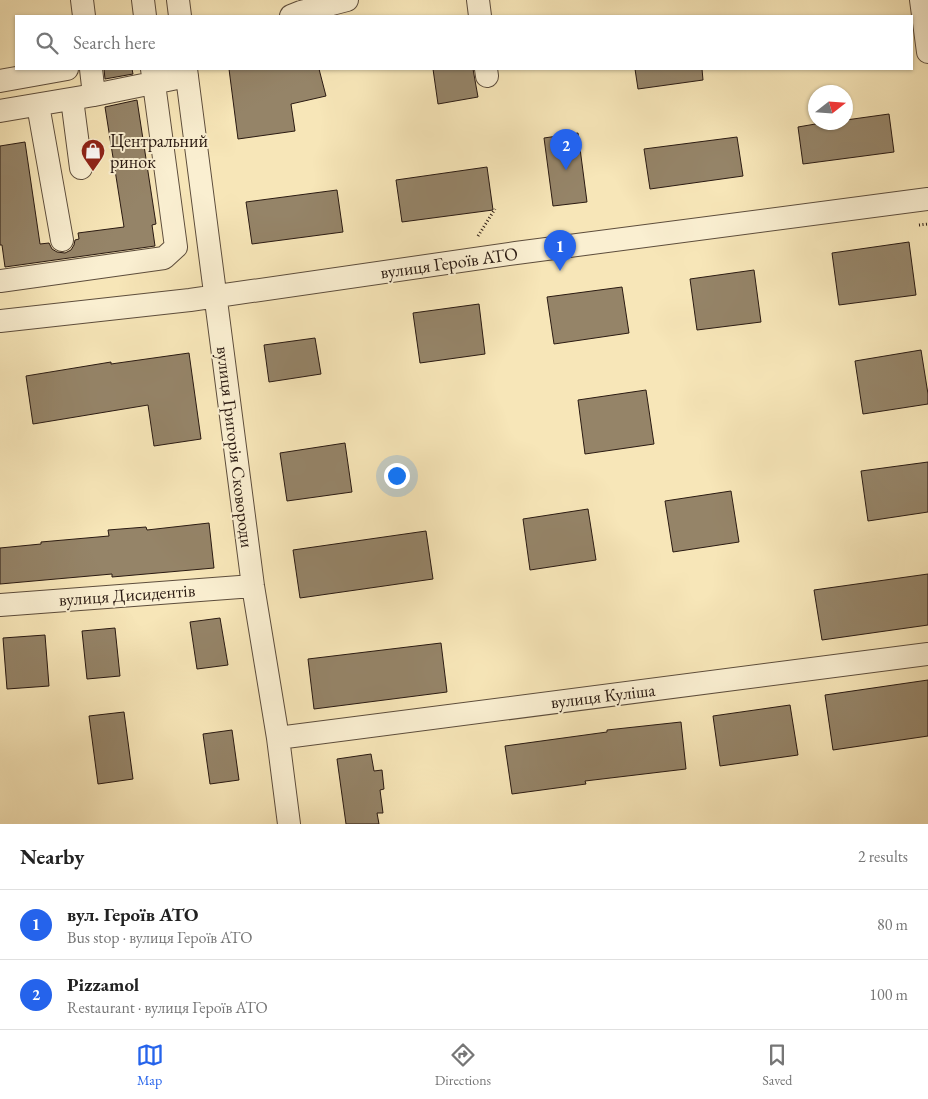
<!DOCTYPE html>
<html lang="en">
<head>
<meta charset="utf-8">
<style>
	:root { --surface:#fff; --page:#f2f2f2; --text:#222; --muted:#767676; --line:#e0e0e0; --accent:#2563eb }
	body { margin:0; font-family:"EB Garamond",serif; background:var(--page); color:var(--text) }
	.compass { position:absolute; left:808px; top:85px; width:45px; height:45px; border-radius:50%; background:var(--surface); box-shadow:0 1px 4px #0004; rotate:73deg }
	.you { position:absolute; left:396px; top:475px; width:18px; height:18px; margin:-12px; border:4px solid #fff; border-radius:50%; background:#1a73e8; box-shadow:0 0 0 8px #1a73e833 }
	.badge { display:grid; place-items:center; width:32px; height:32px; border-radius:50%; background:var(--accent); color:#fff; font-size:16px; font-weight:700 }
	.pin { position:absolute; translate:-50% -41px; filter:drop-shadow(0 1px 2px #0008) }
	.pin::after { content:''; position:absolute; top:26px; width:18px; height:15px; background:inherit; clip-path:polygon(0 0,100% 0,50% 100%) }
	.list { margin:0; padding:0; list-style:none }
	h2 { display:flex; justify-content:space-between; align-items:center; height:65px; margin:0; padding:0 20px; font-size:21px }
	h2 small { font-size:16px; font-weight:400; color:var(--muted) }
	.list li { display:grid; grid-template-columns:32px 1fr auto; gap:15px; align-items:center; box-sizing:border-box; height:70px; padding:0 20px; border-top:1px solid var(--line) }
	.list b { display:block; font-size:19px; white-space:nowrap }
	.list p { margin:0; font-size:16px; white-space:nowrap; color:var(--muted) }
	.list em { font-size:16px; font-style:normal; color:var(--muted) }
	.icon { flex:none; width:28px; height:28px; fill:none; stroke:currentColor; stroke-width:2; stroke-linecap:round; stroke-linejoin:round }
	.map { position:relative; flex:none; width:928px; height:824px; overflow:hidden }
	.search { position:absolute; background:var(--surface); box-shadow:0 1px 4px #0004; left:15px; right:15px; top:15px; height:55px; display:flex; align-items:center; gap:12px; box-sizing:border-box; padding:0 18px; border-radius:0px; color:var(--muted); font-size:19px }
	.sheet { height:205px; background:var(--surface) }
	nav { display:flex; justify-content:space-around; align-items:center; box-sizing:border-box; height:70px; border-top:1px solid var(--line); background:var(--surface); font-size:14px; color:var(--muted) }
	nav a { display:grid; justify-items:center; gap:2px }
	nav .on { color:var(--accent) }
	.map>svg:first-child { display:block }
</style>
</head>
<body>
<div class="map">
<svg width="928" height="824" viewBox="0 0 928 824">
	<rect width="100%" height="100%" fill="#f7e6b8"/>
	<filter id="stains"><feTurbulence type="fractalNoise" baseFrequency=".004" numOctaves="4"/><feColorMatrix values="0 0 0 0 .2 0 0 0 0 .09 0 0 0 0 .02 0 0 0 .5 -.17"/></filter>
	<radialGradient id="worn" r=".72"><stop offset=".6" stop-color="#630" stop-opacity="0"/><stop offset="1" stop-color="#630" stop-opacity=".3"/></radialGradient>
	<path fill="#958468" stroke="#2a1a12" d="M 104,69 L 132,69 L 133,74 L 105,79 Z
		M 229,69 L 319,69 L 326,96 L 291,104 L 295,131 L 238,139 Z
		M 433,69 L 473,69 L 478,97 L 438,104 Z
		M 635,69 L 702,69 L 703,80 L 638,89 Z
		M 137,100 L 156,224 L 152,225 L 155,246 L 5,267 L 2,245 L 0,245 L 0,146 L 25,142 L 40,244 L 49,243 L 52,249 L 57,252 L 65,253 L 71,250 L 74,245 L 75,240 L 79,239 L 78,233 L 124,227 L 105,107 Z
		M 889,114 L 894,152 L 803,164 L 798,127 L 827,122 L 846,122 L 846,120 Z
		M 578,133 L 587,202 L 553,206 L 544,138 Z
		M 737,137 L 743,176 L 650,189 L 644,149 Z
		M 487,167 L 493,210 L 402,222 L 396,180 Z
		M 337,190 L 343,232 L 252,244 L 246,202 Z
		M 909,242 L 916,295 L 839,305 L 832,253 Z
		M 754,270 L 761,322 L 697,330 L 690,279 Z
		M 622,287 L 629,333 L 554,344 L 547,297 Z
		M 479,304 L 485,354 L 420,363 L 413,313 Z
		M 315,338 L 321,374 L 269,382 L 264,345 Z
		M 921,350 L 928,394 L 928,404 L 863,414 L 855,361 Z
		M 189,353 L 201,439 L 154,446 L 148,405 L 33,424 L 26,376 L 111,362 L 111,364 Z
		M 646,390 L 654,444 L 585,454 L 578,400 Z
		M 345,443 L 352,492 L 287,501 L 280,453 Z
		M 928,462 L 928,512 L 868,521 L 861,471 Z
		M 731,491 L 739,542 L 673,552 L 665,501 Z
		M 588,509 L 596,560 L 530,570 L 523,519 Z
		M 209,523 L 214,568 L 112,577 L 112,574 L 0,584 L 0,548 L 41,544 L 41,542 L 109,536 L 108,530 L 146,527 L 147,530 Z
		M 426,531 L 433,579 L 300,598 L 293,550 Z
		M 928,574 L 928,625 L 822,640 L 814,590 Z
		M 220,618 L 228,665 L 197,669 L 190,622 Z
		M 115,628 L 120,676 L 87,679 L 82,631 Z
		M 45,635 L 49,686 L 7,689 L 3,638 Z
		M 441,643 L 447,692 L 314,709 L 308,659 Z
		M 928,680 L 928,736 L 833,750 L 825,695 Z
		M 790,705 L 798,755 L 720,766 L 713,716 Z
		M 124,712 L 133,779 L 98,784 L 89,716 Z
		M 681,722 L 686,769 L 585,781 L 586,784 L 512,794 L 505,746 L 607,732 L 607,730 Z
		M 232,730 L 239,780 L 210,784 L 203,734 Z
		M 371,754 L 374,771 L 382,770 L 384,789 L 380,790 L 383,813 L 377,813 L 379,824 L 346,824 L 337,759 Z"/>
	<g fill="none" stroke-linecap="round" stroke-linejoin="round">
		<defs>
			<path id="minor" d="M 82,0 L 84,16
				M 143,0 L 145,16
				M 178,0 L 180,16
				M 478,0 L 480,16
				M 921,0 L 928,52
				M 291,16 L 301,12 L 347,0
				M 91,69 L 94,95
				M 186,69 L 253,586 L 278,738 L 289,824
				M 486,69 L 487,76
				M 0,81 L 67,69
				M 72,99 L 81,168
				M 38,105 L 62,240
				M 0,111 L 94,95 L 187,76
				M 0,281 L 164,258 L 176,247 L 152,69
				M 0,321 L 190,300 L 516,253 L 928,199
				M 0,605 L 253,586
				M 278,738 L 928,654"/>
		</defs>
		<use href="#minor" stroke="#5d4d3c" stroke-width="24"/>
		<path stroke="#2a1a12" stroke-width="3" stroke-dasharray="1 2.5" stroke-linecap="butt" d="M 919,225 L 928,224
			M 478,236 L 495,209"/>
		<use href="#minor" stroke="#faefd1" stroke-width="22"/>
	</g>
	<defs>
		<symbol id="shop-pin" viewBox="-11 -11 22 30"><path d="M0 17L-7.5 6A9.5 9.5 0 1 1 7.5 6Z" fill="#8f2418" stroke="#faefd1"/><path d="M-5-2.5h2.3a2.7 3.5 0 0 1 5.4 0H5L5.5 6h-11ZM-1.5-2.5h3a1.5 2.3 0 0 0-3 0Z" fill="#fff"/></symbol>
	</defs>
	<g fill-rule="evenodd">
		<use href="#shop-pin" x="79" y="137" width="28" height="38"/>
	</g>
	<g text-anchor="middle" stroke-width="4" stroke-linejoin="round" paint-order="stroke">
		<g font-size="18" fill="#2a1a12" stroke="#faefd1" text-anchor="start">
			<text x="110" y="147">Центральний<tspan x="110" dy="21">ринок</tspan></text>
		</g>
		<g font-size="18" fill="#2a1a12" stroke="#faefd1">
			<text transform="translate(449 263) rotate(-8)" y="6">вулиця Героїв АТО</text>
			<text transform="translate(235 447) rotate(83)" y="6">вулиця Григорія Сковороди</text>
			<text transform="translate(127 595) rotate(-4)" y="6">вулиця Дисидентів</text>
			<text transform="translate(603 696) rotate(-7)" y="6">вулиця Куліша</text>
		</g>
	</g>
	<rect width="100%" height="100%" filter="url(#stains)"/>
	<rect width="100%" height="100%" fill="url(#worn)"/>
</svg>
<svg class="compass" viewBox="-18 -18 36 36"><path d="M0-13l5 13h-10z" fill="#e53935"/><path d="M0 13l5-13h-10z" fill="#767676"/></svg>
<div class="you"></div>
<div class="pin badge" style="left:560px;top:271px">1</div>
<div class="pin badge" style="left:566px;top:170px">2</div>
<div class="search"><svg class="icon" aria-label="search" viewBox="0 0 24 24"><circle cx="10" cy="10" r="6"/><path d="M15 15l6 6"/></svg>Search here</div>
</div>
<section class="sheet">
<h2>Nearby<small>2 results</small></h2>
<ul class="list">
<li><span class="badge">1</span><div><b>вул. Героїв АТО</b><p>Bus stop · вулиця Героїв АТО</p></div><em>80 m</em></li>
<li><span class="badge">2</span><div><b>Pizzamol</b><p>Restaurant · вулиця Героїв АТО</p></div><em>100 m</em></li>
</ul>
</section>
<nav>
<a class="on"><svg class="icon" aria-label="map" viewBox="0 0 24 24"><path d="M3 6l6-2 6 2 6-2v14l-6 2-6-2-6 2zM9 4v14M15 6v14"/></svg>Map</a>
<a><svg class="icon" aria-label="directions" viewBox="0 0 24 24"><path d="M12 3l9 9-9 9-9-9zM9 14v-3h6M13 9l2 2-2 2"/></svg>Directions</a>
<a><svg class="icon" aria-label="saved" viewBox="0 0 24 24"><path d="M7 4h10v16l-5-4-5 4z"/></svg>Saved</a>
</nav>
</body>
</html>
